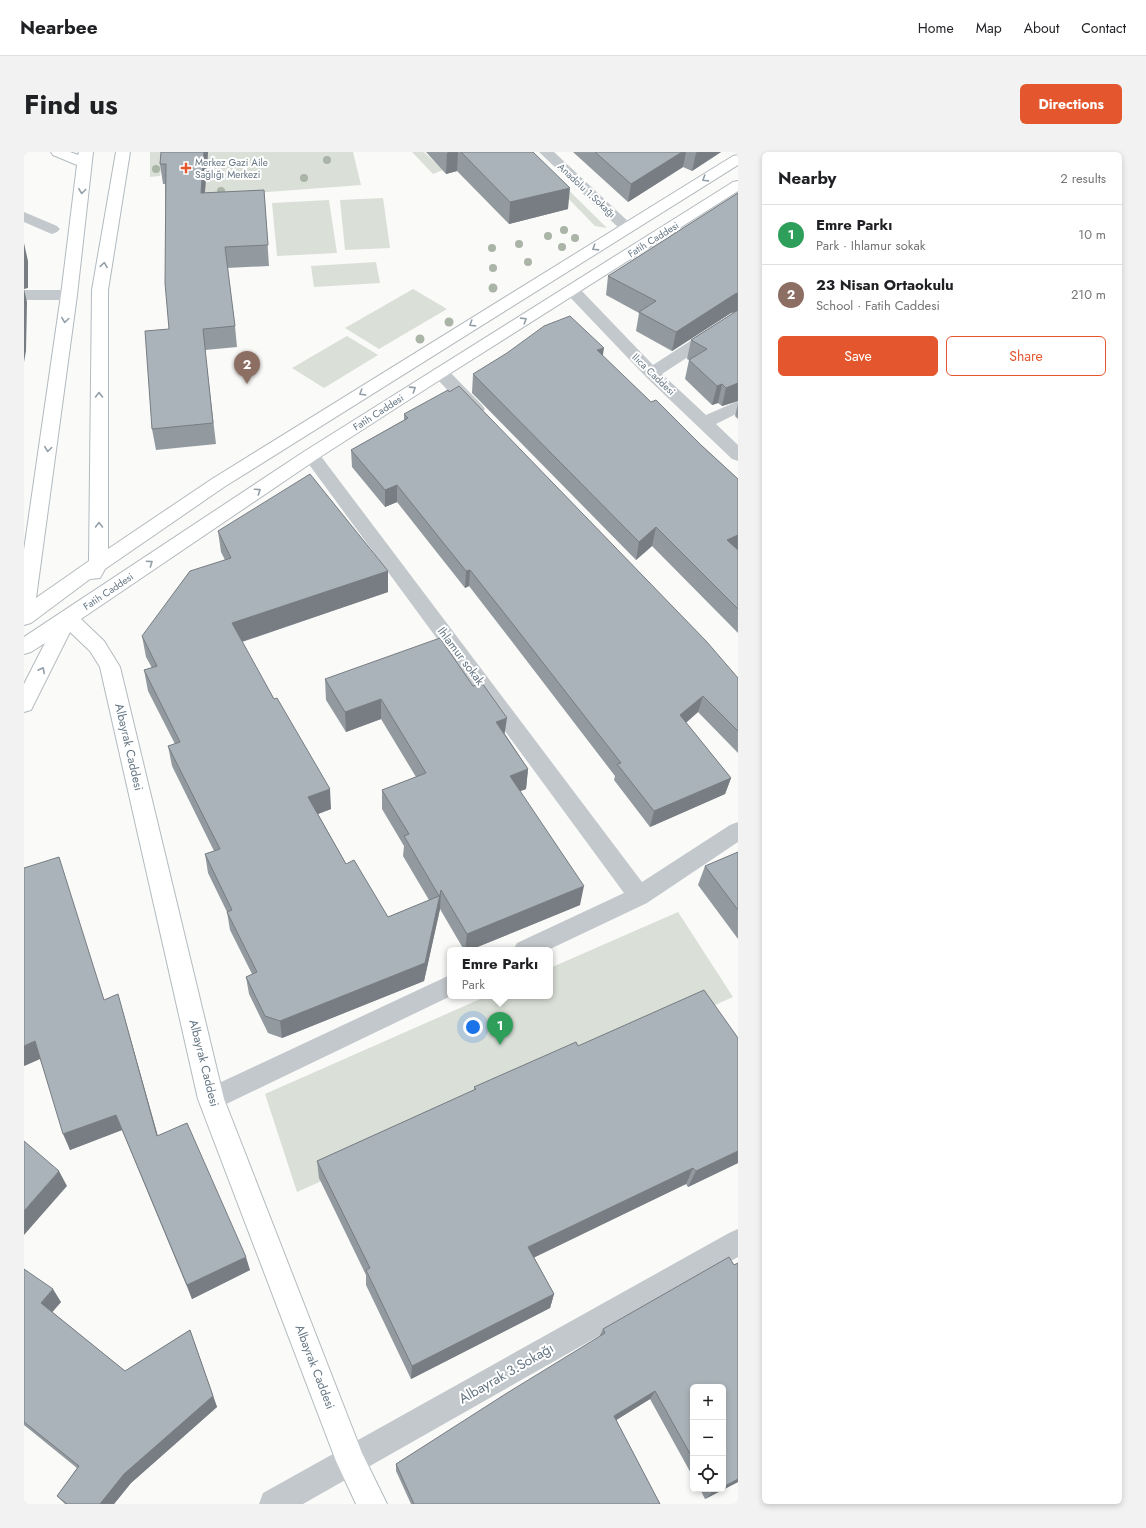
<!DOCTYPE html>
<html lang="en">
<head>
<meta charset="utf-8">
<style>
	:root { --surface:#fff; --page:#f2f2f2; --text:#202124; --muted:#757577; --line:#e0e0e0; --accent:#e4572e }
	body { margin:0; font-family:Jost,sans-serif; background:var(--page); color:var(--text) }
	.controls { position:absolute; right:12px; bottom:12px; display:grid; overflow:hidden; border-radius:6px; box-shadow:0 2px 6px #0003 }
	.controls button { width:36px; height:36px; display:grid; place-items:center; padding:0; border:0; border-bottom:1px solid var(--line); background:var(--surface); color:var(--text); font:20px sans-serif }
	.you { position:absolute; left:449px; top:875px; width:14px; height:14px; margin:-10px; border:3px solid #fff; border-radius:50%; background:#1a73e8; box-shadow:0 0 0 6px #1a73e833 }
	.badge { display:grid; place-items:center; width:26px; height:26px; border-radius:50%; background:var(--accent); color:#fff; font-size:13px; font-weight:700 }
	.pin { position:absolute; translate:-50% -33px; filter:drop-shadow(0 1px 2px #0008) }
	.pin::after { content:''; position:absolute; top:21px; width:14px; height:12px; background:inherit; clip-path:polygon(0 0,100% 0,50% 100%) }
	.popup { position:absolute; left:423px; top:795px; width:106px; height:52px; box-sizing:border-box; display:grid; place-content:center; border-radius:6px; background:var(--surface); filter:drop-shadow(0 1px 3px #0005); font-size:13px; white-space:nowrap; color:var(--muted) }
	.popup b { font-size:15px; color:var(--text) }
	.popup::after { content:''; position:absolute; left:50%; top:100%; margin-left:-8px; border:8px solid transparent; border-top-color:var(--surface) }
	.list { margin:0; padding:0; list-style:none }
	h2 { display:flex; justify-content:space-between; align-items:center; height:52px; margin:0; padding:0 16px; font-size:17px }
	h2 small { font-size:13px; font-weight:400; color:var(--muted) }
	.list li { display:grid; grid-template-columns:26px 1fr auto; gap:12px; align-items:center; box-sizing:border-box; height:60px; padding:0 16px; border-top:1px solid var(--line) }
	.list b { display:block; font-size:15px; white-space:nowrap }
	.list p { margin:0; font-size:13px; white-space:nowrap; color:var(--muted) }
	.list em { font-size:13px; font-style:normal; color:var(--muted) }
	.actions { display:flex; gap:8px; padding:12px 16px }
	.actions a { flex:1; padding:9px 0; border:1px solid var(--accent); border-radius:6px; text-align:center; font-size:14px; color:var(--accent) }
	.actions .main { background:var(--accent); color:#fff }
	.icon { flex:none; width:22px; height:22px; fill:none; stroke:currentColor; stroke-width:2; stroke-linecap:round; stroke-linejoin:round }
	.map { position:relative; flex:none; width:714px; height:1352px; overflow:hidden; border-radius:6px }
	header { display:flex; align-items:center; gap:24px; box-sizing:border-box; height:56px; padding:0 20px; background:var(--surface); border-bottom:1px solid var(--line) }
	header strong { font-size:19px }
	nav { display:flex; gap:22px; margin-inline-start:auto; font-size:14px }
	.intro { display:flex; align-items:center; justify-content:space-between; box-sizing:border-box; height:96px; padding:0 24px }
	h1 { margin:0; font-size:28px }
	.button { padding:10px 18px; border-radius:6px; background:var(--accent); color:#fff; font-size:14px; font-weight:700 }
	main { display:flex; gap:24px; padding:0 24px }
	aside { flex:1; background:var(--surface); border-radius:6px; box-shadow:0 2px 6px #0003 }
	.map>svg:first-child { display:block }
</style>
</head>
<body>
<header>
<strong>Nearbee</strong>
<nav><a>Home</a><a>Map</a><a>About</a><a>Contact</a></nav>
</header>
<div class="intro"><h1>Find us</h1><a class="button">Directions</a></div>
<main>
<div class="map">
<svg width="714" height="1352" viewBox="0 0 714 1352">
	<rect width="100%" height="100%" fill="#fafaf8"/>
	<path fill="#dadfd7" d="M 126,0 L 140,0 L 136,24 L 126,25 Z
		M 181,0 L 329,0 L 337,33 L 175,45 Z
		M 388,0 L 400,0 L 419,18 L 409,22 Z
		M 499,0 L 506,0 L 583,76 L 571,74 Z
		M 359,46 L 366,96 L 321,98 L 316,48 Z
		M 305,48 L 313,101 L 253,104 L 248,51 Z
		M 352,110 L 356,131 L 290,135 L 287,114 Z
		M 389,137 L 423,157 L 355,197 L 321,176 Z
		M 323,184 L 354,203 L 300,236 L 268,216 Z
		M 654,760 L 709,845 L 273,1040 L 241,942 L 463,844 L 526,844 L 526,816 Z"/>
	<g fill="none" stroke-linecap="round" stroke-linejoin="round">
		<defs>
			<path id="secondary" d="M 27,0 L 46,0 L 54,3 L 55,0 L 69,0 L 53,143 L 12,446 L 65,409 L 68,138 L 92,0 L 106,0 L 84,138 L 84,397 L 188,327 L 709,4 L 714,3 L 714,13 L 200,335 L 81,417 L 76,426 L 66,427 L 7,471 L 0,473 L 0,398 L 37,143 L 53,13 L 29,3 Z
				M 714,29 L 714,39 L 422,224 L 293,307 L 57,467 L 80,489 L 96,515 L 200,947 L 338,1301 L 363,1352 L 332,1352 L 312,1309 L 174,947 L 76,515 L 66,499 L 46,480 L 7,558 L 0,560 L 0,532 L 21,491 L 7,500 L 0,502 L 0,485 L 281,299 L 709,30 Z"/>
		</defs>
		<use href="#secondary" stroke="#b3babf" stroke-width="2"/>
		<path fill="#c3c8cc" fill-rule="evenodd" d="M 515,0 L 530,0 L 608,73 L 611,76 L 608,79 L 603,81 L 598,79 Z
			M 0,60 L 33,74 L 36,77 L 33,80 L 28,82 L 23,80 L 0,70 Z
			M 548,133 L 554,135 L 629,213 L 708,162 L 714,160 L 714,172 L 638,222 L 682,263 L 714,249 L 714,261 L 692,272 L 714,293 L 714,309 L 708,307 L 622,225 L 542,141 L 540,138 L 542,135 Z
			M 0,138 L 45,138 L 51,140 L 53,143 L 51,146 L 45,148 L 0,148 Z
			M 416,215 L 422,216 L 458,253 L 461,257 L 458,261 L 452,262 L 446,261 L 410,224 L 408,220 L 410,216 Z
			M 287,297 L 293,299 L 618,730 L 706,673 L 714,670 L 714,690 L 623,751 L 524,798 L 489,798 L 493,791 L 600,741 L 281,307 L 278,303 L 281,299 Z
			M 426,823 L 427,844 L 196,955 L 187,959 L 178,955 L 174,947 L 178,939 Z
			M 714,1077 L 714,1105 L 279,1352 L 235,1352 L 239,1341 L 705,1081 Z"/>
		<use href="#secondary" fill="#fff" fill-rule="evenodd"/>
	</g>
	<g fill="#aab4a7">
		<circle cx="303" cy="8" r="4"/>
		<circle cx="132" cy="17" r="4"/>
		<circle cx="280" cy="26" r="4"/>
		<circle cx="197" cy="39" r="4"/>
		<circle cx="540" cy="78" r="4"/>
		<circle cx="524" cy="84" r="4"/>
		<circle cx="551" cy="86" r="4"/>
		<circle cx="495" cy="92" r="4"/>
		<circle cx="538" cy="95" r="4"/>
		<circle cx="468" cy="96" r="4"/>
		<circle cx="504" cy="110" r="4"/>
		<circle cx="469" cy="116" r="4"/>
		<circle cx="469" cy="136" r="4.5"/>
		<circle cx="425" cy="170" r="4.5"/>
		<circle cx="396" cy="187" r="4.5"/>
	</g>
	<path fill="#929a9f" d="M 137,0 L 184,0 L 181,41 L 240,38 L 245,114 L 203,116 L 211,174 L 213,195 L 181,198 L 192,292 L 132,298 L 128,277 L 145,177 L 141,32 L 139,32 L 136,12 Z
		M 402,0 L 509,0 L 544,57 L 485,72 L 433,19 L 422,22 Z
		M 549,0 L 697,0 L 668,19 L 659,15 L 604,50 Z
		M 714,41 L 714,249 L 698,254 L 694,251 L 688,253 L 661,227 L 665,208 L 663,207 L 667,188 L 711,160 L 707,161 L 648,199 L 612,179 L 615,161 L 582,143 L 584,124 Z
		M 578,204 L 627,250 L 677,293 L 714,327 L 714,481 L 628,394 L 612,408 L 448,241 L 449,222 Z
		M 714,251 L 714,267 L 711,264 Z
		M 380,262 L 714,526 L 714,601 L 674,560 L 662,571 L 707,626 L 701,642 L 626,675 L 590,628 L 591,624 L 486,487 L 445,434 L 441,436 L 373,350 L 361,355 L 328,315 L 327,298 L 380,268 Z
		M 194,379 L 364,419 L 364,440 L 218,490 L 307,657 L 294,662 L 322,712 L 364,765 L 405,748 L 379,704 L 380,694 L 358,657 L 358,638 L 392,625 L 357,567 L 322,580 L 302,548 L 301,527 L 481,582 L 504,617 L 502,637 L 496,639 L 556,753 L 446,798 L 440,798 L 416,757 L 400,829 L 258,886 L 244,881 L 225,842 L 222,825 L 228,822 L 206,778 L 203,760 L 184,721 L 181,702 L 190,699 L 148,614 L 144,594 L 151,592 L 124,539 L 120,518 L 128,516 L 122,505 L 118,484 L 201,408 L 197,400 Z
		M 714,700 L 714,787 L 674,733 L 681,714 Z
		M 80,848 L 99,860 L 134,984 L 226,1118 L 168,1147 L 98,978 L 46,998 L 16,907 L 0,914 Z
		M 714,886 L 714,1011 L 664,1035 L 662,1032 L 510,1105 L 530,1142 L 526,1156 L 387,1227 L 342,1133 L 342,1123 L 295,1026 L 293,1009 L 450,938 L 450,935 L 554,894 Z
		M 714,1111 L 714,1330 L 681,1347 L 676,1337 L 699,1337 L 669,1235 L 669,1325 L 626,1247 L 592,1268 L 636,1352 L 387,1352 L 372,1319 L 372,1312 L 575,1185 L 579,1177 Z
		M 0,1117 L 37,1150 L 28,1160 L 101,1219 L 166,1178 L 193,1255 L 107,1331 L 90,1352 L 41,1352 L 33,1344 L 53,1316 L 0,1273 Z"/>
	<path fill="#777d82" d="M 180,0 L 184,0 L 179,62 L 177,41 Z
		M 425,0 L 434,0 L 433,19 L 422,22 L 423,1 Z
		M 658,0 L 662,0 L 659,15 L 604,50 L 607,32 Z
		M 673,0 L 697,0 L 668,19 L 672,1 Z
		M 546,36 L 544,57 L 485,72 L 486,50 Z
		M 0,91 L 4,109 L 4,136 L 0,137 L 3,150 L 2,199 L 0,210 Z
		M 714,141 L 714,159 L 707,161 L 648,199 L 652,180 L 711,142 Z
		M 580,196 L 577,215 L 573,198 Z
		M 714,231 L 714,249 L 698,254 L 702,236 Z
		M 698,232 L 694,251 L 688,253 L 693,234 Z
		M 373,333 L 373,350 L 361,355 L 361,338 Z
		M 632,375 L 628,394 L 612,408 L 615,390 Z
		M 714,383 L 714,399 L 703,388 Z
		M 446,418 L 445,434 L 441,436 L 442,419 Z
		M 364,419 L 364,440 L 211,492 L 208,471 Z
		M 679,544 L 674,560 L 652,579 L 656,563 Z
		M 357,547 L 357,567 L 322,580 L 321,560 Z
		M 483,566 L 480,586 L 472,570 Z
		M 504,617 L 502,637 L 484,644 L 486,624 Z
		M 707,626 L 701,642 L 626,675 L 630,659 Z
		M 306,637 L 307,657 L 286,665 L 284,645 Z
		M 560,734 L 556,753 L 446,798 L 441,798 L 443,782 Z
		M 417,738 L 416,757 L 400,829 L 258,886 L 256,869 L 401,811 Z
		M 94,842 L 99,860 L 138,1000 L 133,984 Z
		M 11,889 L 18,906 L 0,914 L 0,894 Z
		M 92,963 L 98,978 L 46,998 L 39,982 Z
		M 714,999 L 714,1011 L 664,1035 L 672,1019 Z
		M 669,1016 L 662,1032 L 501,1110 L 504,1095 Z
		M 35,1019 L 43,1034 L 0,1083 L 0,1059 Z
		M 222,1105 L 226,1118 L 168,1147 L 163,1133 Z
		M 29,1137 L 37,1150 L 25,1164 L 17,1151 Z
		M 530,1142 L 526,1156 L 387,1227 L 388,1214 Z
		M 166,1178 L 193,1255 L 107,1331 L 90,1352 L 76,1352 Z
		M 631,1239 L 626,1247 L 586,1272 L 590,1264 Z
		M 714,1327 L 714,1330 L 681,1347 L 688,1341 L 695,1337 L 699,1337 L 699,1335 Z"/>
	<path fill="#aab3b9" stroke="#777d82" d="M 137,0 L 180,0 L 177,41 L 240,38 L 244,93 L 201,95 L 211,174 L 179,177 L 189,271 L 128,277 L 121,179 L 145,177 L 141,131 L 142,12 L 136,12 Z
		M 437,0 L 509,0 L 546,36 L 486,50 Z
		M 571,0 L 658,0 L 607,32 Z
		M 714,41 L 714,141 L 711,142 L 652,180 L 615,160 L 632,149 L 584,124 Z
		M 714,158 L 714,231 L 702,236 L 698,232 L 693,234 L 665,208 L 683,197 L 667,188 Z
		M 546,164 L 580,196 L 573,198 L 627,250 L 632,248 L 677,293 L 714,327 L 714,383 L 703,388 L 714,398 L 714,457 L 632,375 L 615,390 L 449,222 L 483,201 L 520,174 Z
		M 435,234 L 683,490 L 714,526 L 714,579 L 679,544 L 656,563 L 707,626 L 630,659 L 593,612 L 597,611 L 488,471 L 446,418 L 442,419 L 373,333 L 361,338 L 327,298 L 384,266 L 380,262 L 424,238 L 425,240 Z
		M 286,322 L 364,419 L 208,471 L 250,547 L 253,546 L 306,637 L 284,645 L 322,712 L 330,708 L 364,765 L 415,744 L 380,684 L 385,682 L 358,638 L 402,621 L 357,547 L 321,560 L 301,527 L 416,486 L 449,534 L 458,531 L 483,566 L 472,570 L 504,617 L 486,624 L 560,734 L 443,782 L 417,738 L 401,811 L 256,869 L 241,864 L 222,825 L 233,820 L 203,760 L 208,758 L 181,702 L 196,697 L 144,594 L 156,590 L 120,518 L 133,514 L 118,484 L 166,419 L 207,406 L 194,379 Z
		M 714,700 L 714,758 L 681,714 Z
		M 35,705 L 80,848 L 94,842 L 133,984 L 163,971 L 222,1105 L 163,1133 L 92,963 L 39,982 L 11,889 L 0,894 L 0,716 Z
		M 680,838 L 714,886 L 714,999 L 672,1019 L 669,1016 L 504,1095 L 530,1142 L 388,1214 L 342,1118 L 346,1116 L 293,1009 L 452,937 L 450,935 L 552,890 L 554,894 Z
		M 0,989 L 35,1019 L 0,1059 Z
		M 705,1105 L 710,1113 L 714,1111 L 714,1327 L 699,1335 L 699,1235 L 669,1235 L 669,1307 L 631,1239 L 590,1264 L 636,1352 L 390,1352 L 372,1312 L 483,1241 L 581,1181 L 579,1177 Z
		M 0,1117 L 29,1137 L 17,1151 L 101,1219 L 166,1178 L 189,1244 L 100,1322 L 76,1352 L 43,1352 L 33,1344 L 55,1314 L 0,1270 Z
		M 686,1337 L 695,1337 L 688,1341 Z"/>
	<defs><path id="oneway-chevron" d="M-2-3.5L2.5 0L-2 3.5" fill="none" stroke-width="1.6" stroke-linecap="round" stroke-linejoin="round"/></defs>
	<g stroke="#939fa8">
		<use href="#oneway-chevron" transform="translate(681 27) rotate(148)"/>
		<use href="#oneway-chevron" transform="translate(58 39) rotate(97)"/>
		<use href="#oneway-chevron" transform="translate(571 96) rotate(148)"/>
		<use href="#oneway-chevron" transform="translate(80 113) rotate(-81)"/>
		<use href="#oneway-chevron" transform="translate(41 168) rotate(98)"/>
		<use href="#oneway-chevron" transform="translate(500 168) rotate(-32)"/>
		<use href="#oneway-chevron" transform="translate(448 172) rotate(148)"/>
		<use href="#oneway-chevron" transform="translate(389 237) rotate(-33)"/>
		<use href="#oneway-chevron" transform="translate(338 241) rotate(148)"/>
		<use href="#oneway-chevron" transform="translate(75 243) rotate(-90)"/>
		<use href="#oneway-chevron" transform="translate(24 297) rotate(98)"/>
		<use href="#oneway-chevron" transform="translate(234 339) rotate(-34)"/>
		<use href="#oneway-chevron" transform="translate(75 373) rotate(-90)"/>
		<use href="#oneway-chevron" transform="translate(126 411) rotate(-34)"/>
		<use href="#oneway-chevron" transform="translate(18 518) rotate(-63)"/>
	</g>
	<path fill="#e4572e" stroke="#fff" stroke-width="1.5" d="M160 10h4v4h4v4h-4v4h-4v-4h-4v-4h4z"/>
	<g text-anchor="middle" stroke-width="4" stroke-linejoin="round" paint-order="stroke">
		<g font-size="10" fill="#657683" stroke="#fff" text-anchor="start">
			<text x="171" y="14">Merkez Gazi Aile<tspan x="171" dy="12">Sağlığı Merkezi</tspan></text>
		</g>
		<g font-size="10" fill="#657683" stroke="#fff">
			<text transform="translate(563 38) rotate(43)" y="4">Anadolu 1.Sokağı</text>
			<text transform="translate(629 87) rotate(-32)" y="4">Fatih Caddesi</text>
			<text transform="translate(630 222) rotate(44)" y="4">Ilıca Caddesi</text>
			<text transform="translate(354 260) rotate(-33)" y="4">Fatih Caddesi</text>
			<text transform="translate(84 439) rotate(-34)" y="4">Fatih Caddesi</text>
		</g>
		<g font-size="12" fill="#657683" stroke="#fff">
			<text transform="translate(437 504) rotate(53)" y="4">Ihlamur sokak</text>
			<text transform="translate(105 595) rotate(77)" y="4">Albayrak Caddesi</text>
			<text transform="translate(180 911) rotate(76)" y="4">Albayrak Caddesi</text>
			<text transform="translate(291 1215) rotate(69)" y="4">Albayrak Caddesi</text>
		</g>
		<g font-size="14" fill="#657683" stroke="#fff">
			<text transform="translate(482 1221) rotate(-30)" y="5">Albayrak 3.Sokağı</text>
		</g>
	</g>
</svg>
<div class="controls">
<button>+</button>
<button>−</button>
<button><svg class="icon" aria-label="locate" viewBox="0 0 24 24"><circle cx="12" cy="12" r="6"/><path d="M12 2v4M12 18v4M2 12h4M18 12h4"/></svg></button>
</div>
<div class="you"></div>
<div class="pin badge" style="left:476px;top:893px;background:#2e9e5b">1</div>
<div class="popup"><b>Emre Parkı</b>Park</div>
<div class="pin badge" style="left:223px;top:232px;background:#8d6e63">2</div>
</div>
<aside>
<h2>Nearby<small>2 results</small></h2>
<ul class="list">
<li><span class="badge" style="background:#2e9e5b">1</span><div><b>Emre Parkı</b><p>Park · Ihlamur sokak</p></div><em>10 m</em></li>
<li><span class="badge" style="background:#8d6e63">2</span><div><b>23 Nisan Ortaokulu</b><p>School · Fatih Caddesi</p></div><em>210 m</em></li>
</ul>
<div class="actions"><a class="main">Save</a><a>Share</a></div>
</aside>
</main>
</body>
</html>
